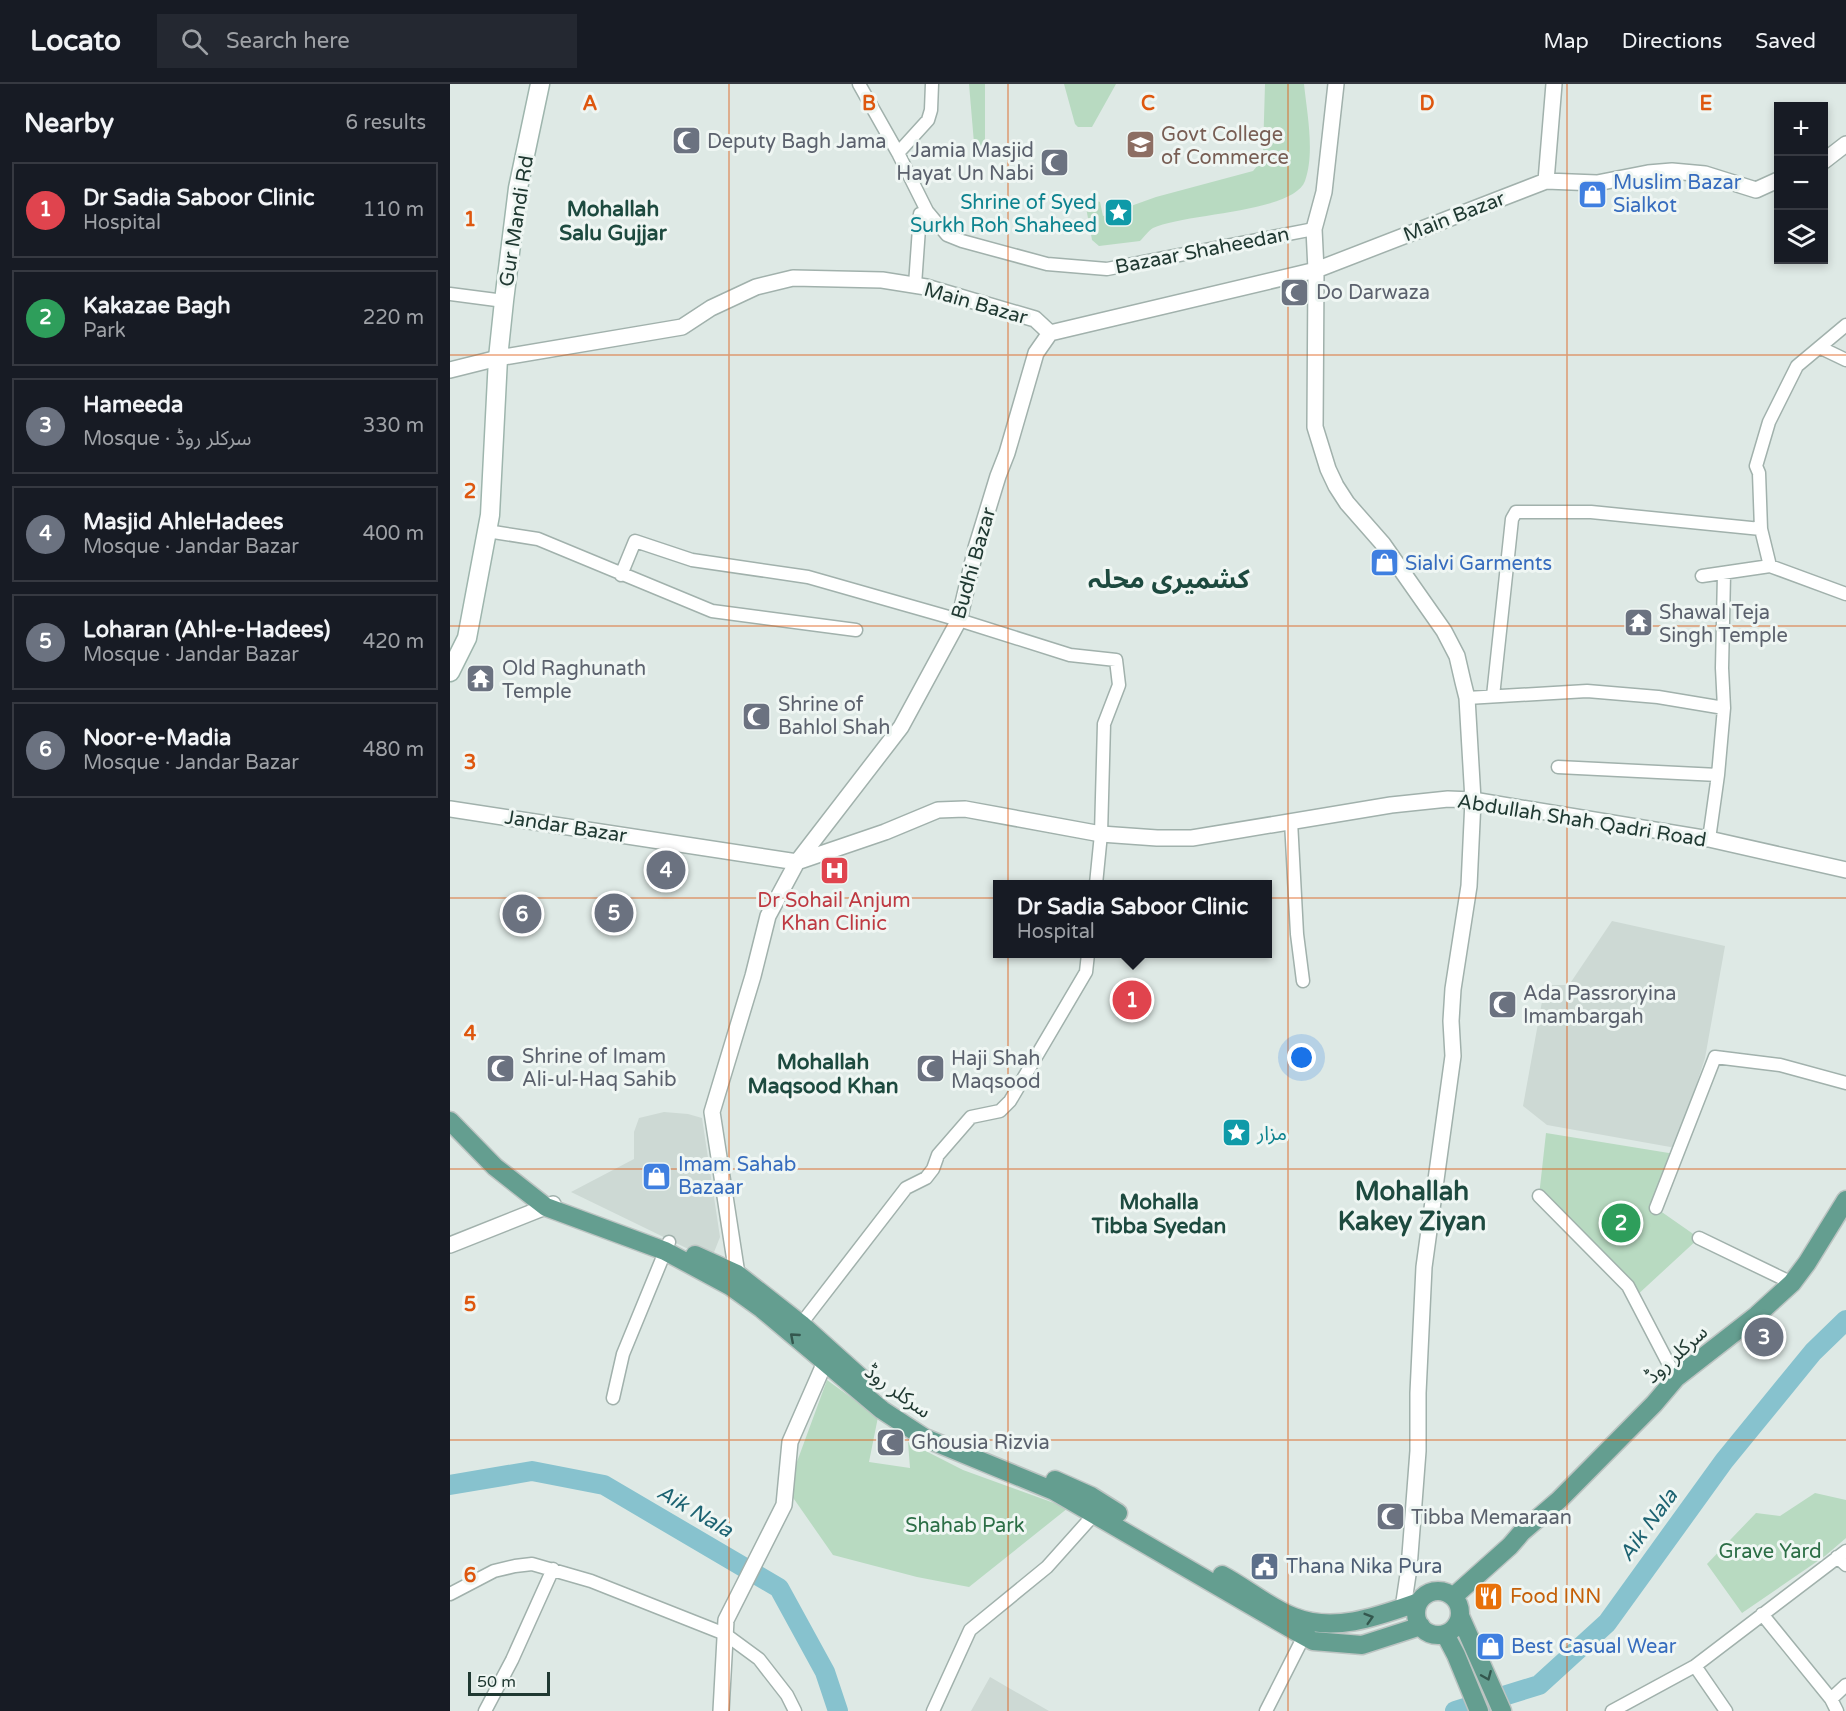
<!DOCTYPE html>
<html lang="en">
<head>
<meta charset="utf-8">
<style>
	:root { --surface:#171b24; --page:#242831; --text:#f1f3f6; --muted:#9ea1a6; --line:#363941; --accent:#2563eb }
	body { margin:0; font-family:"Varela Round","Noto Sans Arabic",sans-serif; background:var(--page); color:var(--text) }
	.controls { position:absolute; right:18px; top:18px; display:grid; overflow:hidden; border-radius:0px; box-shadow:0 3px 9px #0003 }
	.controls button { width:54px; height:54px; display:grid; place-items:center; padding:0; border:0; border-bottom:2px solid var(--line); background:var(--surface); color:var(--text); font:30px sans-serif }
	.scale { position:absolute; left:18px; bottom:15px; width:82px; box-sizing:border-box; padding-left:6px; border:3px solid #203932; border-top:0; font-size:16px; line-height:21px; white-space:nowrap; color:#203932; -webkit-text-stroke:4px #eff6f3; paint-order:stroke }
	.you { position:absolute; left:852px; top:974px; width:21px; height:21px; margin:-15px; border:4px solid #fff; border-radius:50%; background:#1a73e8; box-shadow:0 0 0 9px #1a73e833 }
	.badge { display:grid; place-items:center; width:39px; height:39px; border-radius:50%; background:var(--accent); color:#fff; font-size:20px; font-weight:700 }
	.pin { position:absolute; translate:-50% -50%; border:3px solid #fff; box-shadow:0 2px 6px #0006 }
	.popup { position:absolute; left:543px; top:796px; width:279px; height:78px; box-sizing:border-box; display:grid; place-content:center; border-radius:0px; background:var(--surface); filter:drop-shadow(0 2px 4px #0005); font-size:20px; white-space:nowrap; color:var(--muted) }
	.popup b { font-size:22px; color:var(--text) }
	.popup::after { content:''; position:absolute; left:50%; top:100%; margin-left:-12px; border:12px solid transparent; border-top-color:var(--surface) }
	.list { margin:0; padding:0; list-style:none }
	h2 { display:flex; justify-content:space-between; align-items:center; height:78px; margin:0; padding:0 24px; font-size:26px }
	h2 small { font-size:20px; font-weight:400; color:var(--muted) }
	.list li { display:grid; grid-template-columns:39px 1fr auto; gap:18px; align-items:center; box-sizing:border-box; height:96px; margin:0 12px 12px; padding:0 12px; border:2px solid var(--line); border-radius:0px }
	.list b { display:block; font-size:22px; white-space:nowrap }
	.list p { margin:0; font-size:20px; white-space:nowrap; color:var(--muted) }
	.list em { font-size:20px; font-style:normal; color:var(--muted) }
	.icon { flex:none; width:33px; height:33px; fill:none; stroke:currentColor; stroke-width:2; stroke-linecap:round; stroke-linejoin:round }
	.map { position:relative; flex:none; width:1396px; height:1627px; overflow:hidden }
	header { display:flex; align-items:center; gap:36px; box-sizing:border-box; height:84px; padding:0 30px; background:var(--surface); border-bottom:2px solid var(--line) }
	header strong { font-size:28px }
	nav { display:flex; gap:33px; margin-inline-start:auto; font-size:21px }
	.search { width:420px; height:54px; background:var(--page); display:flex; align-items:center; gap:15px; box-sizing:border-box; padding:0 21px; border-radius:0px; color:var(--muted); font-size:22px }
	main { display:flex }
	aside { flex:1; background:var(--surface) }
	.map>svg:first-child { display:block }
</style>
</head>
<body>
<header>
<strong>Locato</strong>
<div class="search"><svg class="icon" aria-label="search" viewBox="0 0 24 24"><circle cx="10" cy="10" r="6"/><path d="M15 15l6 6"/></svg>Search here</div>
<nav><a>Map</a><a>Directions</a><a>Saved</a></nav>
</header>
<main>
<aside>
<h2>Nearby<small>6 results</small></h2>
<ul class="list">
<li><span class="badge" style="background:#e0444e">1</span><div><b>Dr Sadia Saboor Clinic</b><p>Hospital</p></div><em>110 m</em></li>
<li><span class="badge" style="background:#2e9e5b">2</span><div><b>Kakazae Bagh</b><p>Park</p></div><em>220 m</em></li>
<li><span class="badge" style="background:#6b7280">3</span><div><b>Hameeda</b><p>Mosque · سرکلر روڈ</p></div><em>330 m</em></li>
<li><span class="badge" style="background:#6b7280">4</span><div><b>Masjid AhleHadees</b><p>Mosque · Jandar Bazar</p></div><em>400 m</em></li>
<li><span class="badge" style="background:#6b7280">5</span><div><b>Loharan (Ahl-e-Hadees)</b><p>Mosque · Jandar Bazar</p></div><em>420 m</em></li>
<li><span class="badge" style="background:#6b7280">6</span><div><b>Noor-e-Madia</b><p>Mosque · Jandar Bazar</p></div><em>480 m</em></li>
</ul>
</aside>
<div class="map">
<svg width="1396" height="1627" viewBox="0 0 1396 1627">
	<rect width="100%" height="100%" fill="#dee9e5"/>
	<path fill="#cdd9d4" d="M 1162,837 L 1275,862 L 1255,974 L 1226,1064 L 1097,1041 L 1073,1022 L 1095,901 L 1119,901 Z
		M 214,1028 L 238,1030 L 252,1034 L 270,1153 L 261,1176 L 121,1108 L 184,1075 L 184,1048 L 189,1034 Z
		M 540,1593 L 599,1627 L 521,1627 Z"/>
	<path fill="#b8dac1" d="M 519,0 L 535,0 L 535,70 L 530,74 L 524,59 Z
		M 614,0 L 666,0 L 642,43 L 628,43 L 625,40 Z
		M 815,0 L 854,0 C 857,29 865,69 855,97 C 843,129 734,129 703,144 C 698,147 694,153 690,157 L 649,162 L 642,156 L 635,118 L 643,116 L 650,118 L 653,132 L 706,113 L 803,87 L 809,80 L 813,69 Z
		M 1096,1049 L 1225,1070 L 1206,1124 L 1249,1154 L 1184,1214 L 1089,1112 Z
		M 377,1296 L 428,1333 L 419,1378 L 460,1384 L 458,1358 L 513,1386 L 618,1424 L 519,1503 L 467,1493 L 383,1471 L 337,1405 Z
		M 1365,1409 L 1396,1416 L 1396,1454 L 1375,1472 L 1292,1529 L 1257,1480 L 1306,1429 L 1330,1432 Z"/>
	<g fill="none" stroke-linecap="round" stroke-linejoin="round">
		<path stroke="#87c2ce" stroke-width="20" d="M 0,1401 L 82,1387 L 154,1401 L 329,1504 L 375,1588 L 388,1627
			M 1005,1627 L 1089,1601 L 1157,1539 L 1274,1377 L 1363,1268 L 1396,1236"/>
		<defs>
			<path id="minor" d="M 409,0 L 448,69 L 477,127 L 497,151 L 512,157 L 597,180 L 657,185 L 864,145
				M 448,69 L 478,36 L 481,26 L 482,0
				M 465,201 L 470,130 L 477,127
				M 0,210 L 54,217
				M 1371,264 L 1396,276
				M 37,447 L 88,455 L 262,527 L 406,546
				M 1320,482 L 1311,445 L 1309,389 L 1306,382 L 1319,338 L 1347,282 L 1396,241
				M 171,491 L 185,457 L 242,476 L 358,493 L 509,536 L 620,571 L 666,576 L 669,601 L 654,640 L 651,750 L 646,800
				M 1252,492 L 1320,482 L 1396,510
				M 1043,612 L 1062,435 L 1066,428 L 1141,428 L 1311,445
				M 1017,614 L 1137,607 L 1208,613 L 1274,624
				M 1108,683 L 1268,691
				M 841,737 L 847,850 L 853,897
				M 1259,755 L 1268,691 L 1274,624 L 1272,584 L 1274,490
				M 1089,1112 L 1178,1202 L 1226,1294
				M 1206,1124 L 1265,973 L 1330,981 L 1396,999
				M 1249,1154 L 1342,1199
				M 351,1240 L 456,1104 L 476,1094 L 483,1085 L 488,1071 L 521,1033 L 550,1027 L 560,1017 L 636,888 L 638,870
				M 163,1314 L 173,1270 L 219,1158
				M 1387,1473 L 1396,1481
				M 0,1510 L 44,1487 L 65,1482 L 82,1480 L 141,1497 L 275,1550 L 309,1575 L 337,1611 L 345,1627
				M 1312,1530 L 1381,1615 L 1387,1627
				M 1245,1582 L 1276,1627
				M 1381,1615 L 1396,1601
				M 35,1627 L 62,1576 L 103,1485
				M 483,1627 L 520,1546 L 597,1483 L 648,1426
				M 816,1627 L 854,1552
				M 1162,1627 L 1245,1582 L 1396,1467"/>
			<path id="tertiary" d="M 886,0 L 874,108 L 864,145 L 866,186 L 865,343 L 878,385 L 886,402 L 897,419 L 933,460 L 994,547 L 1007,572 L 1013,598 L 1017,614 L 1023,716 L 1019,802 L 1003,905 L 1001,937 L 1003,972 L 974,1183 L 968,1309 L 968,1367 L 959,1484 L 953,1524
				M 1374,77 L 1396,60
				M 1096,97 L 1104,0
				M 600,249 L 866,186 L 1096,97 L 1147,99 L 1198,89 L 1222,87 L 1255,90 L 1306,106 L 1328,96
				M 0,286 L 48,274 L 232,243 L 261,224 L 306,203 L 343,194 L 432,196 L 476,203 L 585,235 L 600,249
				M 0,725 L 347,778 L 435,748 L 488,726 L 515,725 L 651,750 L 707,754 L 742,754 L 941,721 L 998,715 L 1023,716 L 1259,755 L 1396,786
				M 0,1161 L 103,1120
				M 287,1190 L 262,1028 L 303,892 L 318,832 L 347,778 L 451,643 L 509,536 L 526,464 L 548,392 L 557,369 L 586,269 L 600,249
				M 271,1627 L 276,1536 L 334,1421 L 340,1358 L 379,1269"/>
			<path id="secondary" d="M 0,588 L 17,554 L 40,431 L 48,274 L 54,217 L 68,104 L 90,0"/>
			<path id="primary" d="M 0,1037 L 45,1083 L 96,1123 L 215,1167 L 280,1202 L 312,1225 L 432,1326 L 475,1354 L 604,1407 L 845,1547 L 863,1557 L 912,1561 L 971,1542
				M 245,1171 L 287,1190 L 351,1240 L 419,1301
				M 605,1396 L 641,1412 L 668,1429
				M 772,1491 C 795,1503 820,1524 844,1533 C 885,1549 929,1532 969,1518
				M966 1529a22 22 0 1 1 44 0a22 22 0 1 1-44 0Z
				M 1003,1513 L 1060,1462 L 1072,1448 L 1109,1416 L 1204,1320 L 1226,1294 L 1307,1231 L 1342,1199 L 1357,1179 L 1396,1116
				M 1010,1532 L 1052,1627
				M 995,1550 L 1006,1571 L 1029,1627"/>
		</defs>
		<use href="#minor" stroke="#a1b1ac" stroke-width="15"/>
		<use href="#tertiary" stroke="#a1b1ac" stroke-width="18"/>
		<use href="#secondary" stroke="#9eb5ad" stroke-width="21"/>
		<use href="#primary" stroke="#bcc4c2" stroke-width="21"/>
		<use href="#minor" stroke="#fff" stroke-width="12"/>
		<use href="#tertiary" stroke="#fff" stroke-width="15"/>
		<use href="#secondary" stroke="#fff" stroke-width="18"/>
		<use href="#primary" stroke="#649e90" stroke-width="18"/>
	</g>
	<defs><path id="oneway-chevron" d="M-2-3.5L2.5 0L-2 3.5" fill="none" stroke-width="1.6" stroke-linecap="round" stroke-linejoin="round" transform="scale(1.5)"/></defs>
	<g stroke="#34574e">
		<use href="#oneway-chevron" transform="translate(344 1253) rotate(-139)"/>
		<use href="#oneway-chevron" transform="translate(919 1534) rotate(-17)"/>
		<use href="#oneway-chevron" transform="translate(1037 1592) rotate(67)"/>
	</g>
	<path fill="none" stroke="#de570e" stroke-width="1.5" stroke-opacity="0.55" d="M 279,0 L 279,1627M 558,0 L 558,1627M 838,0 L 838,1627M 1117,0 L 1117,1627M 0,271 L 1396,271M 0,542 L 1396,542M 0,814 L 1396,814M 0,1085 L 1396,1085M 0,1356 L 1396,1356"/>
	<defs>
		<symbol id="mosque-square" viewBox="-11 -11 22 22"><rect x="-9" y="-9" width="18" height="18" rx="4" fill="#6b7280" stroke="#eff6f3"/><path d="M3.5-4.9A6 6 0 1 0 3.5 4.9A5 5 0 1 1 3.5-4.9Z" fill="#fff"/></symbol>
		<symbol id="university-square" viewBox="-11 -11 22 22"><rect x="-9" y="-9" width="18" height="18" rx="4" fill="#8d6e63" stroke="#eff6f3"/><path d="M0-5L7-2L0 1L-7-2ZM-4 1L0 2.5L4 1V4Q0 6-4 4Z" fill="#fff"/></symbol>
		<symbol id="shop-square" viewBox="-11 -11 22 22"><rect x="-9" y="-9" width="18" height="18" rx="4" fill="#3f7fe0" stroke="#eff6f3"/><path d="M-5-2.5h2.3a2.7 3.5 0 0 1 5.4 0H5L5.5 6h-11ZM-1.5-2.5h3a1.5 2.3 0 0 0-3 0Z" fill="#fff"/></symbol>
		<symbol id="sight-square" viewBox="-11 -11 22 22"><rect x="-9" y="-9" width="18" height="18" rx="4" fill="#0f9aa8" stroke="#eff6f3"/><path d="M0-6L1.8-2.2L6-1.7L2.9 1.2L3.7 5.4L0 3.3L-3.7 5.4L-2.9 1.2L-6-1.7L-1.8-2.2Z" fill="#fff"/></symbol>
		<symbol id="temple-square" viewBox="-11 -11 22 22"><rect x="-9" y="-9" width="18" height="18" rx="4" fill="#6b7280" stroke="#eff6f3"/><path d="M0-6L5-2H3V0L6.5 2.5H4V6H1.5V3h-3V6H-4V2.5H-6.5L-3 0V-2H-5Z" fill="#fff"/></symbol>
		<symbol id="hospital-square" viewBox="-11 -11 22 22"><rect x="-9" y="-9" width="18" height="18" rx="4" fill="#e0444e" stroke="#eff6f3"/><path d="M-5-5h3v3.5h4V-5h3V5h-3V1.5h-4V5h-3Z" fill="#fff"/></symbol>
		<symbol id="civic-square" viewBox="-11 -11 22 22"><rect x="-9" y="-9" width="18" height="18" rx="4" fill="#5c6f8a" stroke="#eff6f3"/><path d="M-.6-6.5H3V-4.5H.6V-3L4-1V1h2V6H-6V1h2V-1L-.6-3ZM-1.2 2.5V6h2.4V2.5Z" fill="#fff"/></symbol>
		<symbol id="restaurant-square" viewBox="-11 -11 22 22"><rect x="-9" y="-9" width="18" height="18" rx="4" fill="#e8710a" stroke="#eff6f3"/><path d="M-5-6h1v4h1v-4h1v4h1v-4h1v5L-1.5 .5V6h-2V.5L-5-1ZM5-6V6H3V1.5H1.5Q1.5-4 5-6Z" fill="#fff"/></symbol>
	</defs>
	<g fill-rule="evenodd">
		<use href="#mosque-square" x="220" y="40" width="33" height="33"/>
		<use href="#university-square" x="674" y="44" width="33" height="33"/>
		<use href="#mosque-square" x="588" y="62" width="33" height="33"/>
		<use href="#shop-square" x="1126" y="94" width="33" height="33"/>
		<use href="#sight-square" x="652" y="112" width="33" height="33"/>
		<use href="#mosque-square" x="828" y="192" width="33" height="33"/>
		<use href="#shop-square" x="918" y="462" width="33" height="33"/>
		<use href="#temple-square" x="1172" y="522" width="33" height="33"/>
		<use href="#temple-square" x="14" y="578" width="33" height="33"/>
		<use href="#mosque-square" x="290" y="616" width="33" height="33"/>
		<use href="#hospital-square" x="368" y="770" width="33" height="33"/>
		<use href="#mosque-square" x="1036" y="904" width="33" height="33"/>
		<use href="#mosque-square" x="34" y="968" width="33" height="33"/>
		<use href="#mosque-square" x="464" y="968" width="33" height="33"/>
		<use href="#sight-square" x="770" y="1032" width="33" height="33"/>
		<use href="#shop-square" x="190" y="1076" width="33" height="33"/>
		<use href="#mosque-square" x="424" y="1342" width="33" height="33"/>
		<use href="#mosque-square" x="924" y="1416" width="33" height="33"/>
		<use href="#civic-square" x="798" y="1466" width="33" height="33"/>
		<use href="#restaurant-square" x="1022" y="1496" width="33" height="33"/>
		<use href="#shop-square" x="1024" y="1546" width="33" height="33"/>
	</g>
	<g text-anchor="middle" stroke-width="6" stroke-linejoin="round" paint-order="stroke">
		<g font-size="20" fill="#785e54" stroke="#eff6f3" text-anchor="start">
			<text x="711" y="57">Govt College<tspan x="711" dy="23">of Commerce</tspan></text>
		</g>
		<g font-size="20" fill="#5b616d" stroke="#eff6f3" text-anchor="start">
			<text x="257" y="64">Deputy Bagh Jama</text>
			<text x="584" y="73" text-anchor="end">Jamia Masjid<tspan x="584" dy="23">Hayat Un Nabi</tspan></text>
			<text x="866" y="215">Do Darwaza</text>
			<text x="1209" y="535">Shawal Teja<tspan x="1209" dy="23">Singh Temple</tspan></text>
			<text x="52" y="591">Old Raghunath<tspan x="52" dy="23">Temple</tspan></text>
			<text x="328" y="627">Shrine of<tspan x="328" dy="23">Bahlol Shah</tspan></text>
			<text x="1073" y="916">Ada Passroryina<tspan x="1073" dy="23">Imambargah</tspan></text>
			<text x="72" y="979">Shrine of Imam<tspan x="72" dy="23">Ali-ul-Haq Sahib</tspan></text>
			<text x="501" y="981">Haji Shah<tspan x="501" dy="23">Maqsood</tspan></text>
			<text x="461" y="1365">Ghousia Rizvia</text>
			<text x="961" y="1440">Tibba Memaraan</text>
		</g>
		<g font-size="20" fill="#366cbe" stroke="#eff6f3" text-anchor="start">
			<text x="1163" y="105">Muslim Bazar<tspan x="1163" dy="23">Sialkot</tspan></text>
			<text x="955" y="486">Sialvi Garments</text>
			<text x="228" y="1087">Imam Sahab<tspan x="228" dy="23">Bazaar</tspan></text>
			<text x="1061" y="1569">Best Casual Wear</text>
		</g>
		<g font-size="20" fill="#0d838f" stroke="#eff6f3" text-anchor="end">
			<text x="647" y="125">Shrine of Syed<tspan x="647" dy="23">Surkh Roh Shaheed</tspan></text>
			<text x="807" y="1056" text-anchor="start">مزار</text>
		</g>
		<g font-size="20" fill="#203932" stroke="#eff6f3">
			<text transform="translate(1004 132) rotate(-21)" y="7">Main Bazar</text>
			<text transform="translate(66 137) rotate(-81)" y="7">Gur Mandi Rd</text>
			<text transform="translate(752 166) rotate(-11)" y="7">Bazaar Shaheedan</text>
			<text transform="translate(526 219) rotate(16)" y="7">Main Bazar</text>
			<text transform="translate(523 479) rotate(-74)" y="7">Budhi Bazar</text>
			<text transform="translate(1132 736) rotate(9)" y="7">Abdullah Shah Qadri Road</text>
			<text transform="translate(116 742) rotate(9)" y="7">Jandar Bazar</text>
			<text transform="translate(1226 1270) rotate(-42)" y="7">سرکلر روڈ</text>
			<text transform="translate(448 1307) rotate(36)" y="7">سرکلر روڈ</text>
		</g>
		<g font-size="20" fill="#be3a42" stroke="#eff6f3">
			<text x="384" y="823">Dr Sohail Anjum<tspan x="384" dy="23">Khan Clinic</tspan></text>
		</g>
		<g font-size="20" fill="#2c6e46" stroke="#eff6f3">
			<text x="515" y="1448">Shahab Park</text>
			<text x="1320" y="1474">Grave Yard</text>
		</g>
		<g font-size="20" fill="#4e5e75" stroke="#eff6f3" text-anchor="start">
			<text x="836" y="1489">Thana Nika Pura</text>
		</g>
		<g font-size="20" fill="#c56008" stroke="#eff6f3" text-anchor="start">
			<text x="1060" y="1519">Food INN</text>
		</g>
		<g font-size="21" font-weight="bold" fill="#1d4a3f" stroke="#eff6f3">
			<text x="163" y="132">Mohallah<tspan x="163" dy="24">Salu Gujjar</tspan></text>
			<text x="373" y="985">Mohallah<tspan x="373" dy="24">Maqsood Khan</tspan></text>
			<text x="709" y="1125">Mohalla<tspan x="709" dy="24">Tibba Syedan</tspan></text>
		</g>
		<g font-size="21" font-style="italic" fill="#1d6372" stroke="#eff6f3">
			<text transform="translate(245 1427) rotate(30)" y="7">Aik Nala</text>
			<text transform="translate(1198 1441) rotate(-54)" y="7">Aik Nala</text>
		</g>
		<g font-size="26" font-weight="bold" fill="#1d4a3f" stroke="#eff6f3">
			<text x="719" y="504">کشمیری محلہ</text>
			<text x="962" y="1116">Mohallah<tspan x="962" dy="30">Kakey Ziyan</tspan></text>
		</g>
	</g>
	<g font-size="20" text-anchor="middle" font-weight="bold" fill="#de570e" stroke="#eff6f3" stroke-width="6" stroke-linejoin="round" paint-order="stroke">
		<text x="140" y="26">A</text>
		<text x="419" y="26">B</text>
		<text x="698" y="26">C</text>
		<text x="977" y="26">D</text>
		<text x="1256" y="26">E</text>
		<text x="20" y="142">1</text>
		<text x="20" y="414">2</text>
		<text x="20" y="685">3</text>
		<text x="20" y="956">4</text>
		<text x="20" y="1227">5</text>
		<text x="20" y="1498">6</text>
	</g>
</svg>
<div class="controls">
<button>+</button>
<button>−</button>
<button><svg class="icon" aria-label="layers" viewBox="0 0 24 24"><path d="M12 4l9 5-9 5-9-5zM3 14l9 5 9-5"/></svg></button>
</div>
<div class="scale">50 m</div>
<div class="you"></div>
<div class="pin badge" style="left:682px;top:916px;background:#e0444e">1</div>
<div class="popup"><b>Dr Sadia Saboor Clinic</b>Hospital</div>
<div class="pin badge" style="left:1171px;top:1139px;background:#2e9e5b">2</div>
<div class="pin badge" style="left:1314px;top:1253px;background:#6b7280">3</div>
<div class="pin badge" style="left:216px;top:786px;background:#6b7280">4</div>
<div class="pin badge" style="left:164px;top:829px;background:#6b7280">5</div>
<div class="pin badge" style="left:72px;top:830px;background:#6b7280">6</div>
</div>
</main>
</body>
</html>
